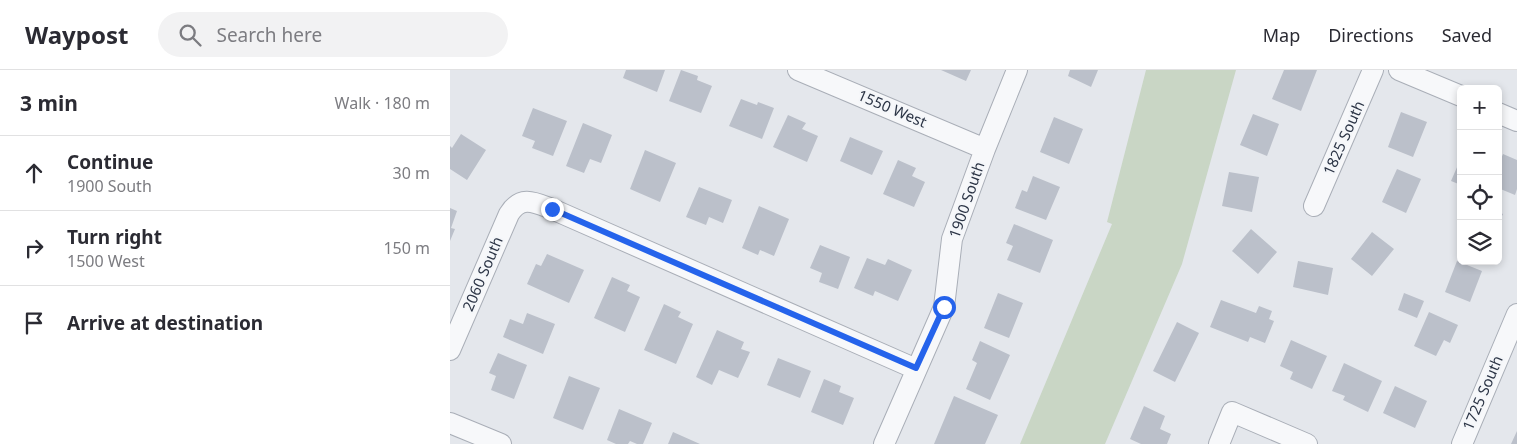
<!DOCTYPE html>
<html lang="en">
<head>
<meta charset="utf-8">
<style>
	:root { --surface:#fff; --page:#f2f2f3; --text:#2b2b33; --muted:#7c7c81; --line:#e1e1e2 }
	body { margin:0; font-family:"Noto Sans",sans-serif; background:var(--page); color:var(--text) }
	.controls { position:absolute; right:15px; top:15px; display:grid; overflow:hidden; border-radius:8px; box-shadow:0 2px 8px #0003 }
	.controls button { width:45px; height:45px; display:grid; place-items:center; padding:0; border:0; border-bottom:1px solid var(--line); background:var(--surface); color:var(--text); font:25px sans-serif }
	.stop { position:absolute; width:15px; height:15px; margin:-11px; border:4px solid #2563eb; border-radius:50%; background:#fff }
	.stop.end { background:#2563eb; border-color:#fff; box-shadow:0 1px 5px #0008 }
	.list { margin:0; padding:0; list-style:none }
	h2 { display:flex; justify-content:space-between; align-items:center; height:65px; margin:0; padding:0 20px; font-size:21px }
	h2 small { font-size:16px; font-weight:400; color:var(--muted) }
	.list li { display:grid; grid-template-columns:32px 1fr auto; gap:15px; align-items:center; box-sizing:border-box; height:75px; padding:0 20px; border-top:1px solid var(--line) }
	.list b { display:block; font-size:19px; white-space:nowrap }
	.list p { margin:0; font-size:16px; white-space:nowrap; color:var(--muted) }
	.list em { font-size:16px; font-style:normal; color:var(--muted) }
	.icon { flex:none; width:28px; height:28px; fill:none; stroke:currentColor; stroke-width:2; stroke-linecap:round; stroke-linejoin:round }
	.map { position:relative; flex:none; width:1067px; height:374px; overflow:hidden }
	header { display:flex; align-items:center; gap:30px; box-sizing:border-box; height:70px; padding:0 25px; background:var(--surface); border-bottom:1px solid var(--line) }
	header strong { font-size:24px }
	nav { display:flex; gap:28px; margin-inline-start:auto; font-size:18px }
	.search { width:350px; height:45px; background:var(--page); display:flex; align-items:center; gap:12px; box-sizing:border-box; padding:0 18px; border-radius:28px; color:var(--muted); font-size:19px }
	main { display:flex }
	aside { flex:1; background:var(--surface) }
	.map>svg:first-child { display:block }
</style>
</head>
<body>
<header>
<strong>Waypost</strong>
<div class="search"><svg class="icon" aria-label="search" viewBox="0 0 24 24"><circle cx="10" cy="10" r="6"/><path d="M15 15l6 6"/></svg>Search here</div>
<nav><a>Map</a><a>Directions</a><a>Saved</a></nav>
</header>
<main>
<aside>
<h2>3 min<small>Walk · 180 m</small></h2>
<ul class="list">
<li><svg class="icon" aria-label="ahead" viewBox="0 0 24 24"><path d="M12 20V5M6 11l6-6 6 6"/></svg><div><b>Continue</b><p>1900 South</p></div><em>30 m</em></li>
<li><svg class="icon" aria-label="right" viewBox="0 0 24 24"><path d="M7 20v-9h11M14 6l5 5-5 5"/></svg><div><b>Turn right</b><p>1500 West</p></div><em>150 m</em></li>
<li><svg class="icon" aria-label="arrive" viewBox="0 0 24 24"><path d="M6 21V4h12l-3 4 3 4H6"/></svg><div><b>Arrive at destination</b></div></li>
</ul>
</aside>
<div class="map">
<svg width="1067" height="374" viewBox="0 0 1067 374">
	<rect width="100%" height="100%" fill="#e4e7ec"/>
	<path fill="#c9d6c5" d="M 696,0 L 786,0 L 732,194 L 655,374 L 570,374 L 662,154 L 657,152 Z"/>
	<path fill="#bbc0ca" d="M 176,0 L 215,0 L 207,22 L 173,8 Z
		M 231,0 L 248,6 L 247,10 L 262,16 L 251,43 L 219,31 Z
		M 491,0 L 521,0 L 516,11 Z
		M 620,0 L 648,0 L 641,17 L 618,6 Z
		M 834,0 L 867,0 L 851,41 L 822,29 Z
		M 291,29 L 307,35 L 308,32 L 324,38 L 312,69 L 279,56 Z
		M 83,38 L 117,51 L 103,86 L 82,78 L 85,71 L 72,66 Z
		M 951,42 L 977,52 L 963,87 L 938,77 Z
		M 803,44 L 829,54 L 817,86 L 790,75 Z
		M 338,45 L 356,53 L 352,59 L 368,66 L 357,92 L 323,77 Z
		M 604,47 L 633,59 L 619,94 L 590,82 Z
		M 133,53 L 162,65 L 151,93 L 140,89 L 134,103 L 116,96 Z
		M 11,64 L 36,80 L 17,110 L 0,99 L 0,76 L 2,78 Z
		M 400,67 L 433,81 L 422,105 L 390,91 Z
		M 195,80 L 226,93 L 210,132 L 180,119 Z
		M 1053,84 L 1067,90 L 1067,119 L 1065,125 L 1048,118 L 1048,96 Z
		M 1011,88 L 1011,115 L 1001,111 Z
		M 448,90 L 466,98 L 462,106 L 475,112 L 464,137 L 433,124 Z
		M 947,99 L 971,109 L 956,143 L 932,132 Z
		M 779,102 L 809,107 L 802,142 L 772,136 Z
		M 583,106 L 610,117 L 596,150 L 565,138 L 572,120 L 577,122 Z
		M 249,117 L 282,130 L 273,153 L 259,147 L 256,155 L 236,147 Z
		M 309,136 L 339,149 L 324,186 L 310,180 L 308,185 L 292,178 Z
		M 0,138 L 7,141 L 1,158 L 5,159 L 0,171 Z
		M 1048,142 L 1053,144 L 1048,154 Z
		M 564,154 L 603,170 L 590,203 L 557,190 L 563,176 L 556,173 Z
		M 801,159 L 827,182 L 808,204 L 782,181 Z
		M 922,162 L 944,179 L 922,206 L 901,189 Z
		M 370,175 L 400,187 L 388,219 L 369,212 L 372,203 L 360,198 Z
		M 97,184 L 134,200 L 119,233 L 77,214 L 86,194 L 91,196 Z
		M 417,188 L 435,195 L 438,189 L 462,200 L 448,231 L 425,221 L 423,226 L 404,218 Z
		M 848,191 L 883,198 L 878,225 L 843,217 Z
		M 1007,191 L 1032,201 L 1020,232 L 995,222 Z
		M 162,207 L 180,215 L 177,221 L 190,227 L 175,262 L 144,248 Z
		M 548,223 L 573,233 L 559,268 L 534,258 Z
		M 954,223 L 974,231 L 967,248 L 948,240 Z
		M 771,230 L 806,243 L 809,236 L 822,241 L 819,249 L 824,251 L 815,273 L 800,267 L 798,272 L 760,257 Z
		M 214,234 L 231,242 L 228,247 L 243,254 L 226,294 L 194,280 Z
		M 979,242 L 1008,255 L 1000,273 L 994,270 L 986,286 L 964,276 Z
		M 77,243 L 105,254 L 93,284 L 53,267 L 60,249 L 73,254 Z
		M 727,252 L 749,263 L 725,312 L 703,301 Z
		M 267,260 L 294,272 L 291,279 L 300,282 L 288,308 L 269,300 L 262,315 L 246,307 Z
		M 841,270 L 877,286 L 862,319 L 840,309 L 843,302 L 830,296 Z
		M 530,271 L 560,285 L 540,330 L 516,319 L 527,293 L 522,290 Z
		M 48,283 L 77,295 L 64,329 L 41,320 L 46,306 L 39,303 Z
		M 328,288 L 361,301 L 350,328 L 317,315 Z
		M 894,293 L 932,311 L 918,342 L 893,330 L 895,326 L 882,321 Z
		M 119,306 L 150,318 L 133,360 L 103,348 Z
		M 374,309 L 391,316 L 389,322 L 404,328 L 393,355 L 361,342 Z
		M 945,316 L 977,331 L 965,358 L 933,343 Z
		M 504,326 L 548,345 L 535,374 L 484,374 Z
		M 694,336 L 715,346 L 710,359 L 721,364 L 717,374 L 691,374 L 680,369 Z
		M 169,339 L 202,353 L 193,374 L 187,374 L 180,371 L 178,374 L 166,374 L 157,370 Z
		M 1067,361 L 1067,374 L 1061,374 Z
		M 223,362 L 250,374 L 218,374 Z"/>
	<g fill="none" stroke-linecap="round" stroke-linejoin="round">
		<defs>
			<path id="minor" d="M 348,0 L 535,79
				M 949,0 L 1011,26
				M 1048,43 L 1067,51
				M 864,136 L 923,0
				M 0,280 L 59,144 C 71,125 84,132 102,139 L 466,299
				M 0,353 L 51,374
				M 434,374 L 494,237 L 502,169 L 535,79 L 567,0
				M 769,374 L 782,342 L 857,374
				M 1012,374 L 1067,244"/>
		</defs>
		<use href="#minor" stroke="#a9aeb7" stroke-width="22"/>
		<use href="#minor" stroke="#f7f8fa" stroke-width="20"/>
	</g>
	<g fill="none" stroke-linecap="round" stroke-linejoin="round">
		<path stroke="#2563eb" stroke-width="6" d="M 102,139 L 466,298 L 494,237"/>
	</g>
	<g text-anchor="middle" stroke-width="4" stroke-linejoin="round" paint-order="stroke">
		<g font-size="15" fill="#2b3445" stroke="#f4f6f9">
			<text transform="translate(442 39) rotate(23)" y="5">1550 West</text>
			<text transform="translate(894 68) rotate(-66)" y="5">1825 South</text>
			<text transform="translate(517 130) rotate(-71)" y="5">1900 South</text>
			<text transform="translate(33 204) rotate(-67)" y="5">2060 South</text>
			<text transform="translate(1033 323) rotate(-67)" y="5">1725 South</text>
		</g>
	</g>
</svg>
<div class="controls">
<button>+</button>
<button>−</button>
<button><svg class="icon" aria-label="locate" viewBox="0 0 24 24"><circle cx="12" cy="12" r="6"/><path d="M12 2v4M12 18v4M2 12h4M18 12h4"/></svg></button>
<button><svg class="icon" aria-label="layers" viewBox="0 0 24 24"><path d="M12 4l9 5-9 5-9-5zM3 14l9 5 9-5"/></svg></button>
</div>
<div class="stop" style="left:494px;top:237px"></div>
<div class="stop end" style="left:102px;top:139px"></div>
</div>
</main>
</body>
</html>
